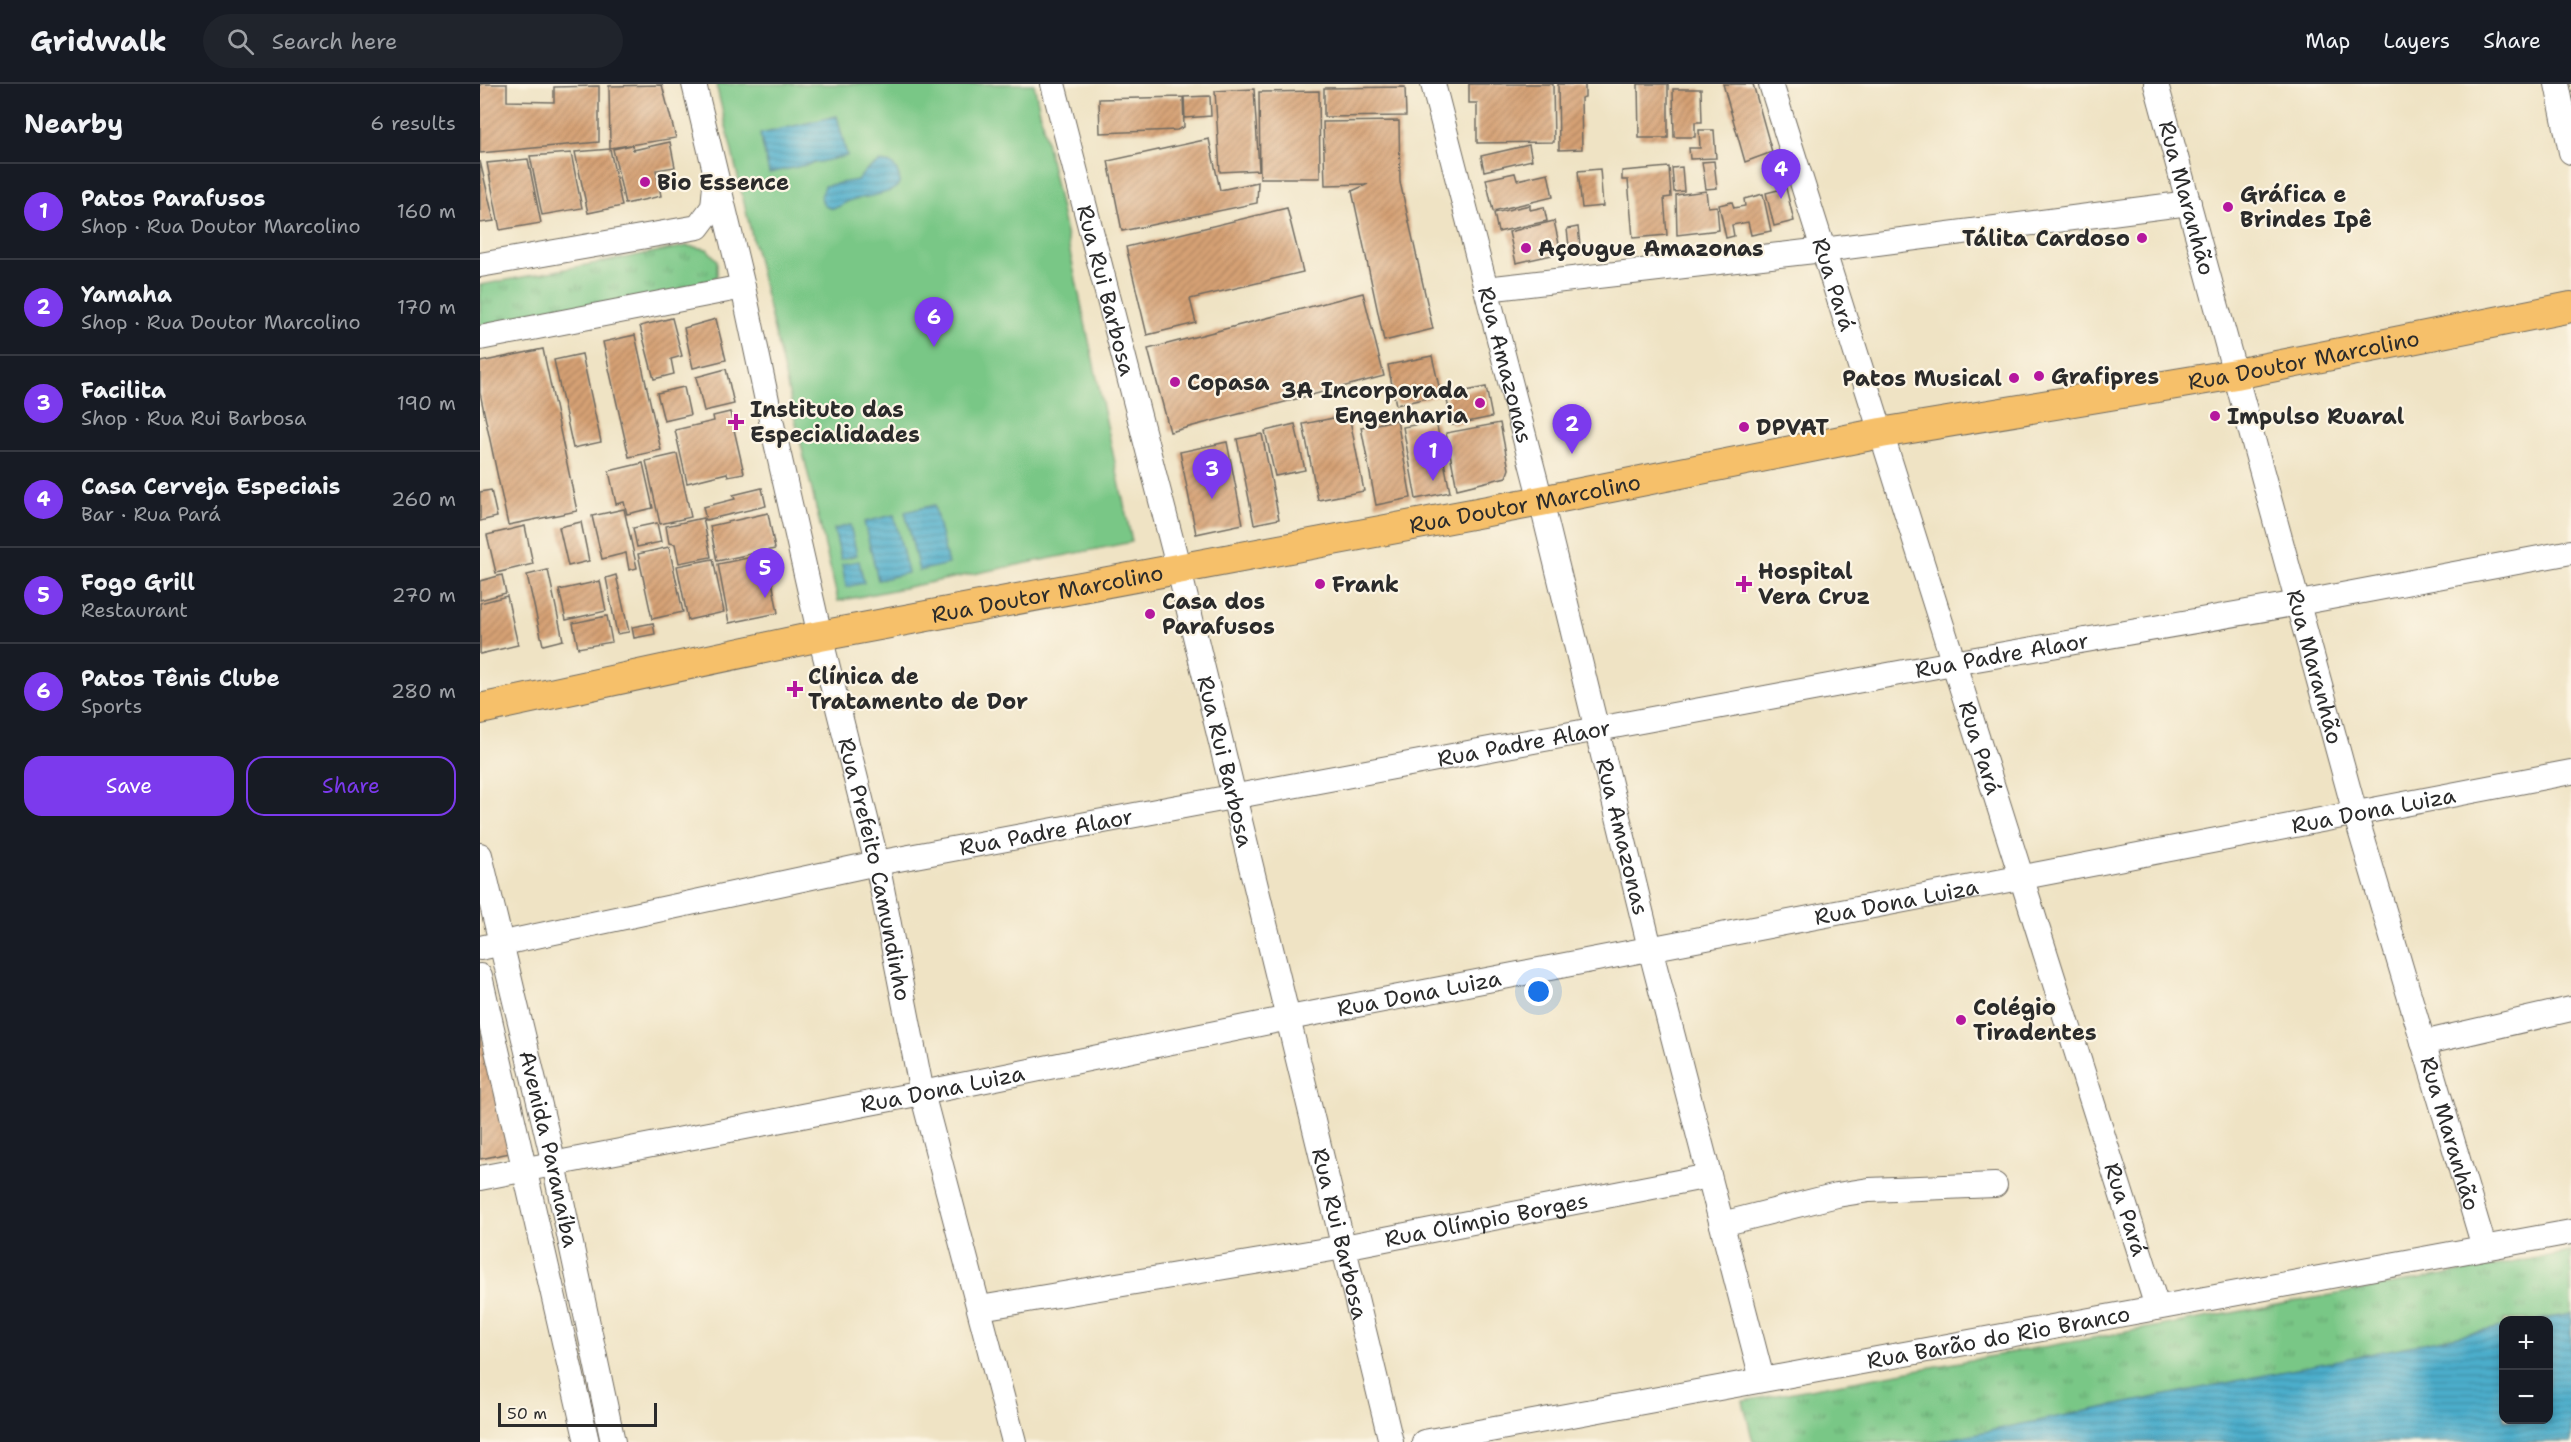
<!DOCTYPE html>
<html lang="en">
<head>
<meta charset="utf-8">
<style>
	:root { --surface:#171b24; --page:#20242c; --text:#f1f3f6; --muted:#9ea1a6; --line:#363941; --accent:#7c3aed }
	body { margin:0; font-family:"Shantell Sans",sans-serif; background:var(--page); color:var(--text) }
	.controls { position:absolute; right:18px; bottom:18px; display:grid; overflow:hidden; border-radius:12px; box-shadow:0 3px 9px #0003 }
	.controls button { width:54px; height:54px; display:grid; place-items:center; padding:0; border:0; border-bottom:2px solid var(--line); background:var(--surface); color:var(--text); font:30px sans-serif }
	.scale { position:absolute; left:18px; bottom:15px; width:159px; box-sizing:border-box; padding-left:6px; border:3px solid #2b2b2b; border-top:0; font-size:16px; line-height:21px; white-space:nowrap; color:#2b2b2b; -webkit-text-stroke:4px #fcf5e5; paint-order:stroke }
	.you { position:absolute; left:1059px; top:908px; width:21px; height:21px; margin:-15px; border:4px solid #fff; border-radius:50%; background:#1a73e8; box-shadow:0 0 0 9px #1a73e833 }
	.badge { display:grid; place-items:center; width:39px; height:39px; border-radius:50%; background:var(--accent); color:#fff; font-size:20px; font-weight:700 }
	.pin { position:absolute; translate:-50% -50px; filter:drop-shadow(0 2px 3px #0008) }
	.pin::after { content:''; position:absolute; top:32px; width:21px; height:18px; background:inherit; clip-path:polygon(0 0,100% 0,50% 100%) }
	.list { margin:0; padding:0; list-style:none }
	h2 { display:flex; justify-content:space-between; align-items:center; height:78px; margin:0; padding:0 24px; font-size:26px }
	h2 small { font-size:20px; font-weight:400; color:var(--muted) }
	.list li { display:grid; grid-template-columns:39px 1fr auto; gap:18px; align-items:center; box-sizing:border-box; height:96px; padding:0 24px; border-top:2px solid var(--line) }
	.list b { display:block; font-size:22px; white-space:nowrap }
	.list p { margin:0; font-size:20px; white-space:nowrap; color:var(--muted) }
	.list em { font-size:20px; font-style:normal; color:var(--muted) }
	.actions { display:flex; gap:12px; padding:18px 24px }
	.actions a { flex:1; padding:14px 0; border:2px solid var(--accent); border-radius:18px; text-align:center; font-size:21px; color:var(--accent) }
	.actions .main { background:var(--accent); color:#fff }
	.icon { flex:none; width:33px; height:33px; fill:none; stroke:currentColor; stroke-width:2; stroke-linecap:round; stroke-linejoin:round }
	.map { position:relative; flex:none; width:2091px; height:1358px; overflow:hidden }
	header { display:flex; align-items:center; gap:36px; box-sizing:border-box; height:84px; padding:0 30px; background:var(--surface); border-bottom:2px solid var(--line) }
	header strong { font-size:28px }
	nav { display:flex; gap:33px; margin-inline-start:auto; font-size:21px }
	.search { width:420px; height:54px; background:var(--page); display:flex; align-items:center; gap:15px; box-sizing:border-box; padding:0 21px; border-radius:33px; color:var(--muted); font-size:22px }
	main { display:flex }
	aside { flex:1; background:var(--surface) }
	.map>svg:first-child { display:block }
</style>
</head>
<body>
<header>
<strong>Gridwalk</strong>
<div class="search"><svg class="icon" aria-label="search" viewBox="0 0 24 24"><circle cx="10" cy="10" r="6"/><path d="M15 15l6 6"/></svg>Search here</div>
<nav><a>Map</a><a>Layers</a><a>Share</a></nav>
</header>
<main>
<aside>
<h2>Nearby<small>6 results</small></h2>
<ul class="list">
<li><span class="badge">1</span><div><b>Patos Parafusos</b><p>Shop · Rua Doutor Marcolino</p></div><em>160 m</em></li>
<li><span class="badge">2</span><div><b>Yamaha</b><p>Shop · Rua Doutor Marcolino</p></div><em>170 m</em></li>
<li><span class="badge">3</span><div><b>Facilita</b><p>Shop · Rua Rui Barbosa</p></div><em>190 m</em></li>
<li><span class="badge">4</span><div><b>Casa Cerveja Especiais</b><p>Bar · Rua Pará</p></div><em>260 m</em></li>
<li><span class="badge">5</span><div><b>Fogo Grill</b><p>Restaurant</p></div><em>270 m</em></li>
<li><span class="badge">6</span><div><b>Patos Tênis Clube</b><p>Sports</p></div><em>280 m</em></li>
</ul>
<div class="actions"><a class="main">Save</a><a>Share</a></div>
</aside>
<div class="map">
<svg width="2091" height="1358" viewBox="0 0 2091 1358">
	<defs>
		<pattern id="park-tufts" width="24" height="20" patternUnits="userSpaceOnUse" patternTransform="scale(1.5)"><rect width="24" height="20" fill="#79c786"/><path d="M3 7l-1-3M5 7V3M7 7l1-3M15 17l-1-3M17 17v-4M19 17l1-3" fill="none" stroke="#63a26e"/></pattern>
		<pattern id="water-rules" width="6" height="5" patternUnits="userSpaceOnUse" patternTransform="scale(1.5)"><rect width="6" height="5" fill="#4cadcb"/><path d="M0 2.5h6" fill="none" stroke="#3f8da5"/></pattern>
		<pattern id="building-hatch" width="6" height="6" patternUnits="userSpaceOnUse" patternTransform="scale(1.5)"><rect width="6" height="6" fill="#d6a174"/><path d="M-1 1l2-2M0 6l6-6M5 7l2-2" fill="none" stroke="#ae835f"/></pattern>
	</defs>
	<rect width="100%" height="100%" fill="#fcf5e5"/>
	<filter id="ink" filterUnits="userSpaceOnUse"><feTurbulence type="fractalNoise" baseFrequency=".0167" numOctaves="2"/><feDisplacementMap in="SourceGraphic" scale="12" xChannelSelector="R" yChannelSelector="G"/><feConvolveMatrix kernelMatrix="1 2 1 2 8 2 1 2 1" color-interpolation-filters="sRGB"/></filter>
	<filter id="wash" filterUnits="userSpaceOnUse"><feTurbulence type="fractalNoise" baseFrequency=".008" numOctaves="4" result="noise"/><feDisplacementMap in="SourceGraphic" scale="24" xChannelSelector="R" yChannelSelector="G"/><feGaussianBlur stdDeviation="1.35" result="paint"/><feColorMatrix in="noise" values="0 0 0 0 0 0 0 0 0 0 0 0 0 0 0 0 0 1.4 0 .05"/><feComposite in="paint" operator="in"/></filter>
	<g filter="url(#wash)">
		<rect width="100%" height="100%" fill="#efe3c4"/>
		<path fill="url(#park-tufts)" stroke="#527958" stroke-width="1.5" fill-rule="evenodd" d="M 207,162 L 227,165 L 237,176 L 237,192 L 220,203 L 0,246 L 0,201 Z
			M 2091,1168 L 2091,1358 L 1273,1358 L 1263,1317 ZM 2024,1236 L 2068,1236 L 2068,1336 L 2024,1336 Z"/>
		<path fill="#79c786" stroke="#527958" stroke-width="1.5" d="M 236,0 L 554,0 L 652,458 L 358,517 Z"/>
		<path fill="url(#water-rules)" stroke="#3c6c7b" stroke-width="1.5" d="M 357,32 L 367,72 L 289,89 L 280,50 Z
			M 400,78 L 412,80 C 439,113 386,110 369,117 C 362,120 356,127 347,123 C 339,119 341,109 344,102 L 378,96 L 386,86 Z
			M 454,421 L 468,480 L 439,487 L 425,428 Z
			M 414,431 L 428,489 L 398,496 L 384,438 Z
			M 370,441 L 377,471 L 361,475 L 354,445 Z
			M 379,477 L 384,499 L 366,503 L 362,480 Z
			M 2091,1230 L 2091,1358 L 1454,1358 L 2023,1243 L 2024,1336 L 2068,1336 L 2068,1236 L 2057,1236 Z"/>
		<g id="blocks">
			<path fill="url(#building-hatch)" d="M 0,0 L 27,0 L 27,17 L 74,18 L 74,3 L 119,2 L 119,58 L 0,69 Z
				M 989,0 L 1073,0 L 1074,58 L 997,59 L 997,19 L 989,19 Z
				M 1078,0 L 1105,0 L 1105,13 L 1101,14 L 1102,65 L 1079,66 Z
				M 1158,0 L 1188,0 L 1188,54 L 1159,54 Z
				M 1243,0 L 1273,0 L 1292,68 L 1265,78 Z
				M 182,1 L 196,54 L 130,64 L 129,2 Z
				M 925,3 L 926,32 L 844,33 L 844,4 Z
				M 774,5 L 779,86 L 740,88 L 735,7 Z
				M 1193,5 L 1221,5 L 1222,38 L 1215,38 L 1215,53 L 1194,53 Z
				M 839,7 L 840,94 L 780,94 L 779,8 Z
				M 730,12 L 731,32 L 705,34 L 704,13 Z
				M 703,13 L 704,43 L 697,46 L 620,49 L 619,15 Z
				M 919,37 L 920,98 L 953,245 L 904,257 L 872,107 L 888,100 L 845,101 L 843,38 Z
				M 1219,46 L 1234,46 L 1236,74 L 1210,75 L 1209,64 L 1220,64 Z
				M 729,55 L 740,106 L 778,98 L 777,119 L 642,147 L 628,77 Z
				M 190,58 L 195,83 L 176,86 L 181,112 L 145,120 L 133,65 L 152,61 L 153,66 Z
				M 1049,61 L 1052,76 L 1004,87 L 1001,72 Z
				M 130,65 L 142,122 L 108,129 L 95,68 Z
				M 91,69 L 102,124 L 62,131 L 50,72 Z
				M 48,75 L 61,139 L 20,146 L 7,79 Z
				M 0,77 L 14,137 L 0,139 Z
				M 1234,77 L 1237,104 L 1226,105 L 1222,78 Z
				M 1189,83 L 1191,113 L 1184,114 L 1187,151 L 1153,154 L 1148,96 L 1142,96 L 1142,87 Z
				M 1202,83 L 1204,107 L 1194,108 L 1192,84 Z
				M 1120,85 L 1123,122 L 1102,124 L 1098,87 Z
				M 1035,89 L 1037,96 L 1068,89 L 1073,113 L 1013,127 L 1006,95 Z
				M 1306,104 L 1314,137 L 1294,142 L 1286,109 Z
				M 1226,107 L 1228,123 L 1237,122 L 1239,146 L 1197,151 L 1196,111 Z
				M 1283,110 L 1291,147 L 1271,151 L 1268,138 L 1252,141 L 1254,152 L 1246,154 L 1239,121 L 1252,118 L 1254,124 L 1265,122 L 1264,115 Z
				M 1050,121 L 1050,126 L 1064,123 L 1067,137 L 1018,148 L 1014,129 Z
				M 807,124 L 823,188 L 710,215 L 716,239 L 667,251 L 646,163 Z
				M 1074,137 L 1081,169 L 1036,179 L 1029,148 Z
				M 1098,143 L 1101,170 L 1090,171 L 1087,145 Z
				M 883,209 L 904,292 L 690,348 L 668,265 Z
				M 192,234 L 202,272 L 191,275 L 194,290 L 174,295 L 160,242 Z
				M 236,235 L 246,276 L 213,284 L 204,244 Z
				M 155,251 L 181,366 L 149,373 L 123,258 Z
				M 63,265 L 97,427 L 28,441 L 0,309 L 0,278 Z
				M 102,270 L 121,358 L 93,364 L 74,276 Z
				M 952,272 L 961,311 L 916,321 L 908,281 Z
				M 246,285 L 254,320 L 224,327 L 216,293 Z
				M 204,303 L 210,331 L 184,337 L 177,309 Z
				M 1006,303 L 1012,333 L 972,341 L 966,311 Z
				M 250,328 L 264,389 L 248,392 L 247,389 L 207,399 L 195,346 L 234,337 L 233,332 Z
				M 869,331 L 884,407 L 838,416 L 823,340 Z
				M 917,336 L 931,414 L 896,421 L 881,343 Z
				M 956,337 L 970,408 L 936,415 L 923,343 Z
				M 1020,339 L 1029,385 L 1026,393 L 977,405 L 966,349 Z
				M 815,340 L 825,386 L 795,392 L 785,347 Z
				M 782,350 L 799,435 L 774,440 L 757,355 Z
				M 747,358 L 763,440 L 716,450 L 700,368 Z
				M 197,370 L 211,433 L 180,440 L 166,377 Z
				M 163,379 L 173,424 L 147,430 L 144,418 L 136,420 L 129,387 Z
				M 282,404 L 286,422 L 226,436 L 223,423 L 255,415 L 253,411 Z
				M 11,406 L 17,433 L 0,437 L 0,408 Z
				M 144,425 L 157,484 L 149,486 L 146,469 L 122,475 L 112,432 Z
				M 288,429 L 295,465 L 237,477 L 230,442 Z
				M 223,434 L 231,473 L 199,479 L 195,460 L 189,459 L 186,442 Z
				M 101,438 L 109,477 L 88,482 L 79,443 Z
				M 177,439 L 181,458 L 157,463 L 153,444 Z
				M 45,442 L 53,480 L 16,489 L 7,451 Z
				M 189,463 L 203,528 L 172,535 L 158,470 Z
				M 287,470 L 298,529 L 249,539 L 238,480 Z
				M 233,475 L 244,528 L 208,536 L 197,482 Z
				M 68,486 L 83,556 L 63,561 L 47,491 Z
				M 22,491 L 26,509 L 0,516 L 0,497 Z
				M 136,491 L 149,548 L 137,550 L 126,494 Z
				M 120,497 L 126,527 L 86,536 L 79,506 Z
				M 27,512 L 38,561 L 0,570 L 0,519 Z
				M 127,532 L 132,558 L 98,564 L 93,539 Z
				M 173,539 L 175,550 L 154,554 L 152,543 Z
				M 0,942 L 30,1069 L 0,1075 Z"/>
		</g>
	</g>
	<g filter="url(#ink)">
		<use href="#blocks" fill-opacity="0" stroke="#706b61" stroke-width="1.5"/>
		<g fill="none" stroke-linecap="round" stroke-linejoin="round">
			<defs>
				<g id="minor">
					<path id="s1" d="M 214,0 L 263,203 L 293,345 L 340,552 L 397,779 L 442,1009 L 534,1358"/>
					<path id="s2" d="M 573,0 L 699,486 L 911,1358"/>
					<path id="s3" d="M 953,0 L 1061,417 L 1170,864 L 1282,1295"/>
					<path id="s4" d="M 1291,0 L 1677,1223"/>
					<path id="s5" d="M 1676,0 L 1875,729 L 2004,1163"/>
					<path d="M 2077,0 L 2091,68"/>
					<path d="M 0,181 L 218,143 L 233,123 L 235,102"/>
					<path d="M 1006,205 L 1343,166 L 1709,119"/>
					<path d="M 0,254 L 263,203"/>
					<path id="s6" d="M 0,771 L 74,1080 L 133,1358"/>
					<path id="s7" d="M 0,864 L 397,779 L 1473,579 L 1819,519 L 2091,468"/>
					<path d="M 0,892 L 107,1358"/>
					<path d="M 1943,959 L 2091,925"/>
					<path id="s8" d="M 0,1094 L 442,1009 L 809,934 L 2091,688"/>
					<path d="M 1242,1140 L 1357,1111 L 1389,1106 L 1515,1101"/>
					<path id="s9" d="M 500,1224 L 864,1163 L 1229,1092"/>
					<path id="s10" d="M 944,1358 L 2091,1148"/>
				</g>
				<g id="major">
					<path id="s11" d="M 0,625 L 340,552 L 1061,417 L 1401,349 L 1756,290 L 2091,223"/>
				</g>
			</defs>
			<use href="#minor" stroke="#706b61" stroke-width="26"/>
			<use href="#major" stroke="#706b61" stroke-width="32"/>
			<use href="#minor" stroke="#fff" stroke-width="24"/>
			<use href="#major" stroke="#f6c06b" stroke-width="30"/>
		</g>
	</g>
	<g fill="#b5179e" stroke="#fcf5e5" stroke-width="2">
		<circle cx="165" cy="98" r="6"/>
		<circle cx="1748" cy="123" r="6"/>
		<circle cx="1662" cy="154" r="6"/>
		<circle cx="1046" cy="164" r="6"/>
		<circle cx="1559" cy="292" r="6"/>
		<circle cx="1534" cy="294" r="6"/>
		<circle cx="695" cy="298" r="6"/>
		<circle cx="1000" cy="319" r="6"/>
		<circle cx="1735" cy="332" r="6"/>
		<path d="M253 329h6v6h6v6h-6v6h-6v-6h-6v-6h6z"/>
		<circle cx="1264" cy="343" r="6"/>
		<circle cx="840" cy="500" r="6"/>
		<path d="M1261 491h6v6h6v6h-6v6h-6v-6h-6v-6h6z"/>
		<circle cx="670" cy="530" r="6"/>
		<path d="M312 596h6v6h6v6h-6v6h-6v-6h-6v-6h6z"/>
		<circle cx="1481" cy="936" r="6"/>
	</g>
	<g text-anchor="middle" stroke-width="4.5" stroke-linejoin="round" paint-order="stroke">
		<g font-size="22" font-weight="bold" fill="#2b2b2b" stroke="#fcf5e5" text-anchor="start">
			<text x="177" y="106">Bio Essence</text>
			<text x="1760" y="118">Gráfica e<tspan x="1760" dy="25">Brindes Ipê</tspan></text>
			<text x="1650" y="162" text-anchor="end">Tálita Cardoso</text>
			<text x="1058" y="172">Açougue Amazonas</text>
			<text x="1571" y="300">Grafipres</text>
			<text x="1522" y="302" text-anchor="end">Patos Musical</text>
			<text x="707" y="306">Copasa</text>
			<text x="988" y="314" text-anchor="end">3A Incorporada<tspan x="988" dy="25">Engenharia</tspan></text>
			<text x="270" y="333">Instituto das<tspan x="270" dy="25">Especialidades</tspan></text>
			<text x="1747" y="340">Impulso Ruaral</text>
			<text x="1276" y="351">DPVAT</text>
			<text x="1278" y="495">Hospital<tspan x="1278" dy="25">Vera Cruz</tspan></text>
			<text x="852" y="508">Frank</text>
			<text x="682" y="525">Casa dos<tspan x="682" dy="25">Parafusos</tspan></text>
			<text x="328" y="600">Clínica de<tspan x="328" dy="25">Tratamento de Dor</tspan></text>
			<text x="1493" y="931">Colégio<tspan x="1493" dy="25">Tiradentes</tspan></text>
		</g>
		<g font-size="22" fill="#2b2b2b" stroke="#fcf5e5">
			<text dy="8" stroke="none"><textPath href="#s5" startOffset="118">Rua Maranhão</textPath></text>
			<text dy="8" stroke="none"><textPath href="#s4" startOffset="210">Rua Pará</textPath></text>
			<text dy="8" stroke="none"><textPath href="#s2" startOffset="213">Rua Rui Barbosa</textPath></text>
			<text dy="8" stroke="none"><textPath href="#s11" startOffset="1857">Rua Doutor Marcolino</textPath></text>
			<text dy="8" stroke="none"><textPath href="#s3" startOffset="290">Rua Amazonas</textPath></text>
			<text dy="8" stroke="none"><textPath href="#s11" startOffset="1065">Rua Doutor Marcolino</textPath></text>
			<text dy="8" stroke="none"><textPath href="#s11" startOffset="579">Rua Doutor Marcolino</textPath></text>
			<text dy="8" stroke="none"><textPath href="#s7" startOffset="1550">Rua Padre Alaor</textPath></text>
			<text dy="8" stroke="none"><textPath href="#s5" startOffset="604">Rua Maranhão</textPath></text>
			<text dy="8" stroke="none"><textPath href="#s7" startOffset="1064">Rua Padre Alaor</textPath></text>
			<text dy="8" stroke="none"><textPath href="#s4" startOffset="696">Rua Pará</textPath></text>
			<text dy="8" stroke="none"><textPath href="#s2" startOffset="699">Rua Rui Barbosa</textPath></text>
			<text dy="8" stroke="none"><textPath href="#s8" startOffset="1929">Rua Dona Luiza</textPath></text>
			<text dy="8" stroke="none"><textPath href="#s7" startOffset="578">Rua Padre Alaor</textPath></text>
			<text dy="8" stroke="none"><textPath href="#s3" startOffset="776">Rua Amazonas</textPath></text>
			<text dy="8" stroke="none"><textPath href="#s1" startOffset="806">Rua Prefeito Camundinho</textPath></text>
			<text dy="8" stroke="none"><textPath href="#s8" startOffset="1443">Rua Dona Luiza</textPath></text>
			<text dy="8" stroke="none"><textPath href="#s8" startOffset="957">Rua Dona Luiza</textPath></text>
			<text dy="8" stroke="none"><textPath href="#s8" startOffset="471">Rua Dona Luiza</textPath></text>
			<text dy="8" stroke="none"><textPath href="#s5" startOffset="1090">Rua Maranhão</textPath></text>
			<text dy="8" stroke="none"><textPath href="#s6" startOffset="302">Avenida Paranaíba</textPath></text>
			<text dy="8" stroke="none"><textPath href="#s4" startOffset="1180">Rua Pará</textPath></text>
			<text dy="8" stroke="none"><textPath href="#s9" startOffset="514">Rua Olímpio Borges</textPath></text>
			<text dy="8" stroke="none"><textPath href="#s2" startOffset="1185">Rua Rui Barbosa</textPath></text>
			<text dy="8" stroke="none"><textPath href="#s10" startOffset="584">Rua Barão do Rio Branco</textPath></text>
		</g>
	</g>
</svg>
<div class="controls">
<button>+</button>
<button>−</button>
</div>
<div class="scale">50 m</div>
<div class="you"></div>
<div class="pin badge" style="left:953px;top:397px">1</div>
<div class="pin badge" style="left:1092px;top:370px">2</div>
<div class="pin badge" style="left:732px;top:415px">3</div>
<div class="pin badge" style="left:1301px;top:115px">4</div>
<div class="pin badge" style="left:285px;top:514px">5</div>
<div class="pin badge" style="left:454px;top:263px">6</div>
</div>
</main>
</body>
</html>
